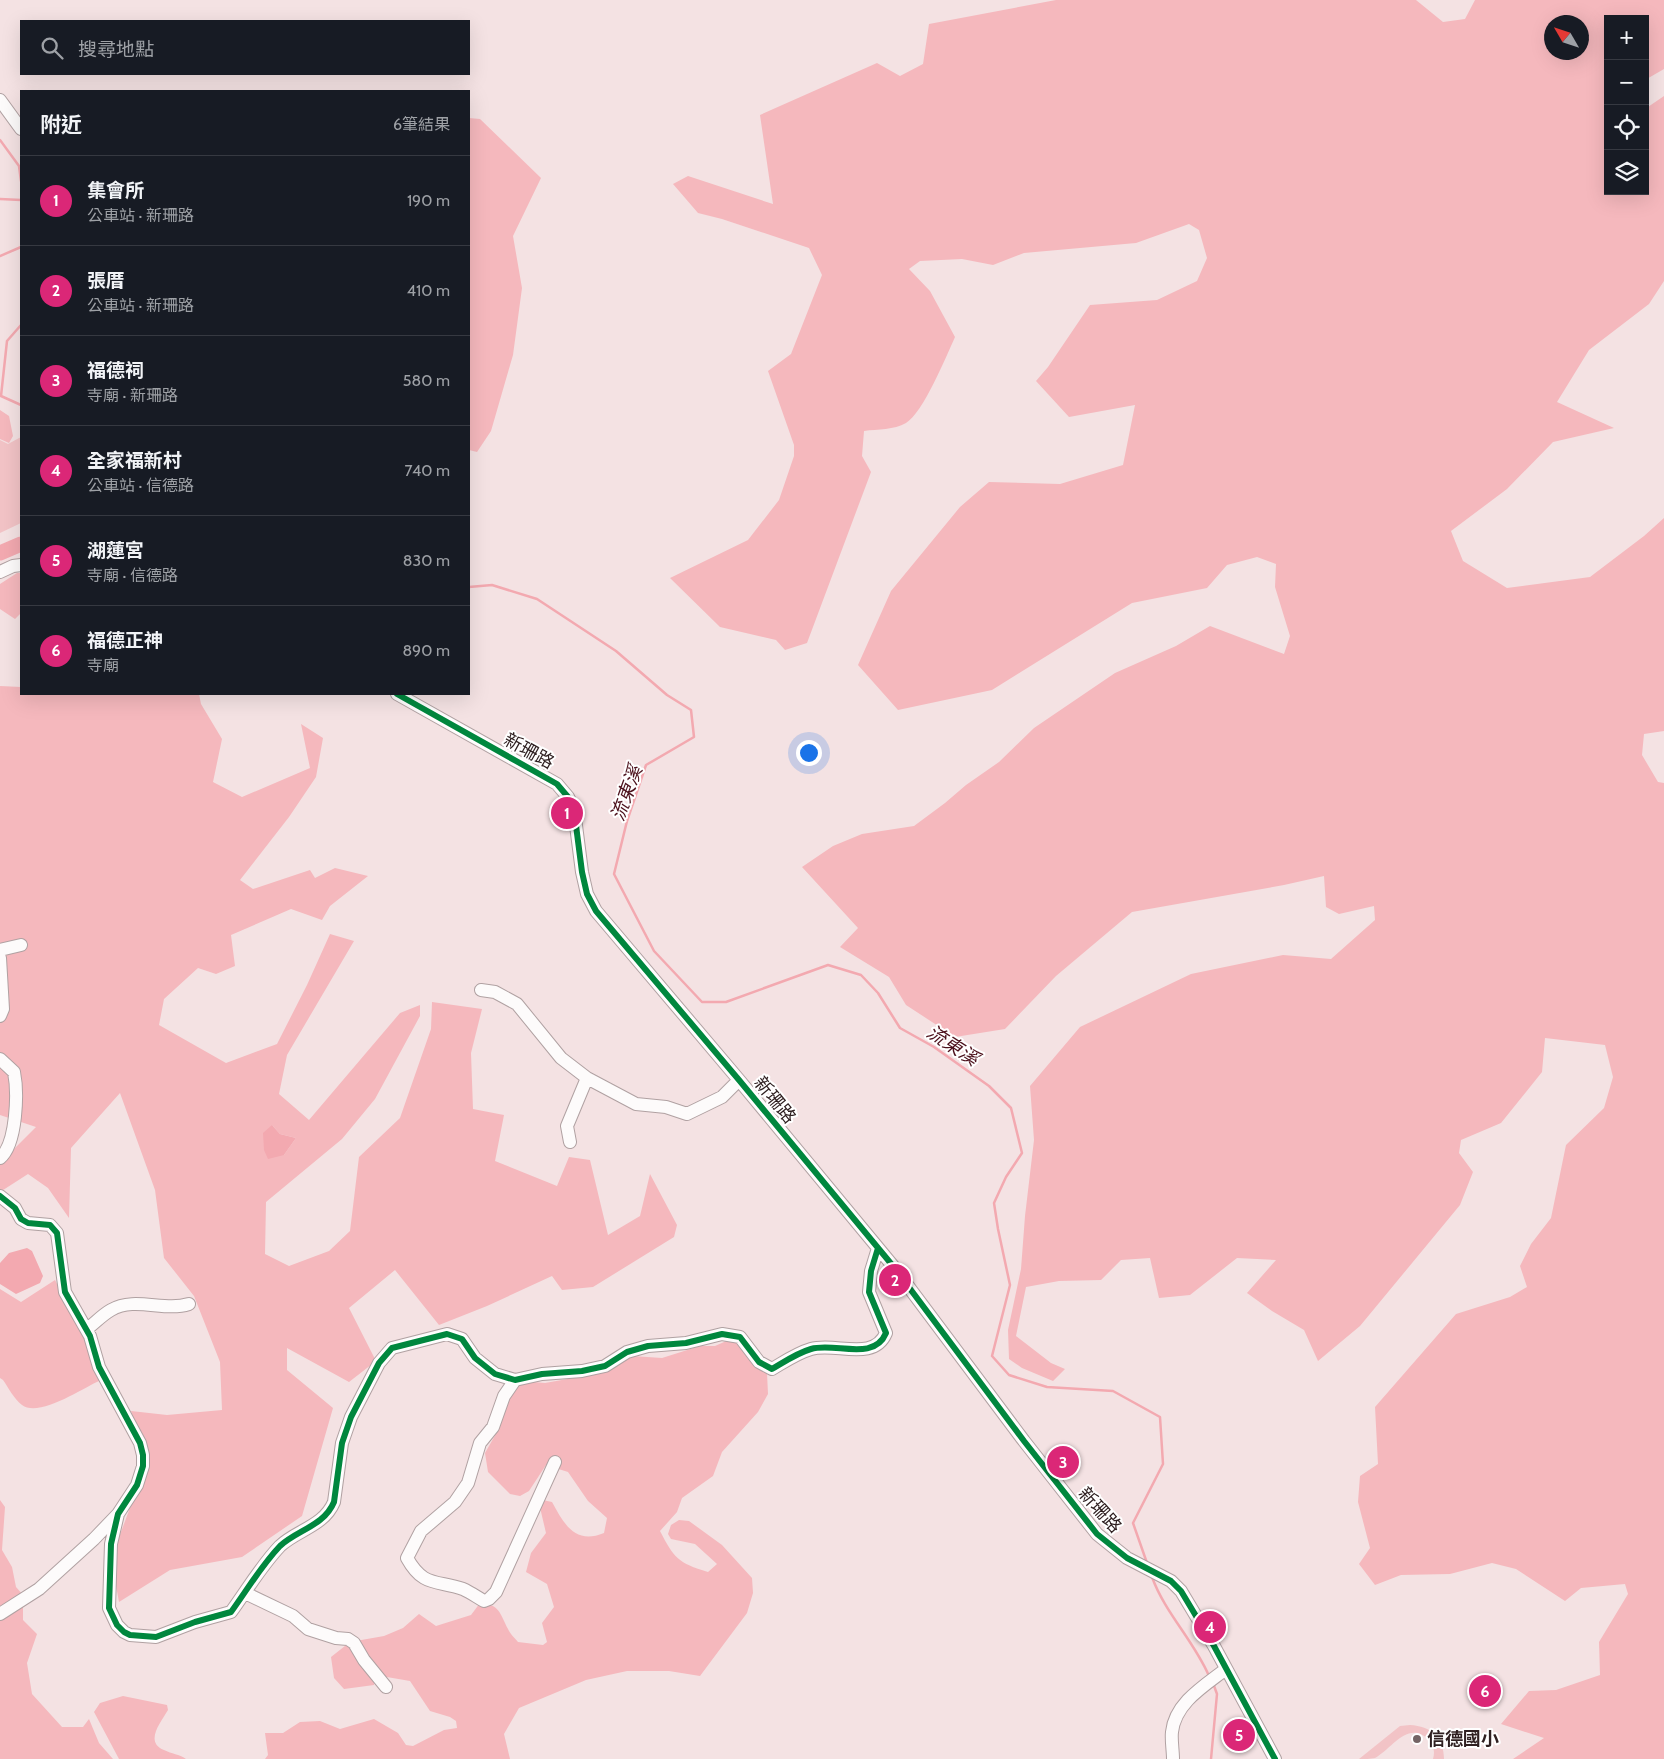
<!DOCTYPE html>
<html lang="zh-TW">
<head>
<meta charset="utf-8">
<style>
	:root { --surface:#171b24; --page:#20242c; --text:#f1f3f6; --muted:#9ea1a6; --line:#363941; --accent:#db2777 }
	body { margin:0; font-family:Cabin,"Noto Sans TC",sans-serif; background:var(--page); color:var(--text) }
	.controls { position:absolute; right:15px; top:15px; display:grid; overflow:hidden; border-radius:0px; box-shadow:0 5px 20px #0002 }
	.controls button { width:45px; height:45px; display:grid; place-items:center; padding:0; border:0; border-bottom:1px solid var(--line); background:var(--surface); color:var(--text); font:25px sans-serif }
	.compass { position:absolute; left:1544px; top:15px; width:45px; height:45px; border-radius:50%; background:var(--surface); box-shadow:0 5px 20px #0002; rotate:309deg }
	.you { position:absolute; left:808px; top:752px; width:18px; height:18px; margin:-12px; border:4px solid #fff; border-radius:50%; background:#1a73e8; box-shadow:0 0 0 8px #1a73e833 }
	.badge { display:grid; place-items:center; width:32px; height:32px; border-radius:50%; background:var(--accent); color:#fff; font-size:16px; font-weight:700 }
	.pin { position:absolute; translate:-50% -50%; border:2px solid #fff; box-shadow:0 1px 5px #0006 }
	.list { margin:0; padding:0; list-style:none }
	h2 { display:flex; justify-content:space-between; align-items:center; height:65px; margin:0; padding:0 20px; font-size:21px }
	h2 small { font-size:16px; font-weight:400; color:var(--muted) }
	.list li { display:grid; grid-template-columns:32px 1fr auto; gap:15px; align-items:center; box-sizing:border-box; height:90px; padding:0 20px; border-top:1px solid var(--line) }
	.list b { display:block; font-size:19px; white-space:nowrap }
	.list p { margin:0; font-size:16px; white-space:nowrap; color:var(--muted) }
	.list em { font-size:16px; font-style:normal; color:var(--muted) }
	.icon { flex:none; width:28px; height:28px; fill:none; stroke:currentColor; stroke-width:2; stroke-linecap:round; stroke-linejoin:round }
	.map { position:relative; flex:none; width:1664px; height:1759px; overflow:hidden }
	.search { position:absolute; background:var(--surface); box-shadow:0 5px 20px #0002; left:20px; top:20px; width:450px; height:55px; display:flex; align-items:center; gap:12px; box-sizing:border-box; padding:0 18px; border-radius:0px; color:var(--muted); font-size:19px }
	.panel { position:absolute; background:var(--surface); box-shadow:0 5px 20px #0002; left:20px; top:90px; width:450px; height:605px; border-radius:0px }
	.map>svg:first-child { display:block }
</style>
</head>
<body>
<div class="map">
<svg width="1664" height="1759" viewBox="0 0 1664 1759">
	<rect width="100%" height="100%" fill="#f4e2e3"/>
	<path fill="#f2c3c6" d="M 21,437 L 21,523 L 0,533 L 0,440 L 8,444 Z
		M 1410,1725 C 1431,1726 1444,1738 1444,1759 L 1433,1759 C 1435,1752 1434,1746 1429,1740 C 1408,1719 1391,1750 1375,1758 C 1371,1759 1364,1759 1359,1759 L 1400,1726 Z"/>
	<path fill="#f5b8bd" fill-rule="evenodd" d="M 1056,0 L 1416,0 L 1443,22 L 1465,19 L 1475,0 L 1664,0 L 1664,69 L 1645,80 L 1645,19 L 1608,19 L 1608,191 L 1645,191 L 1645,109 L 1664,96 L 1664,281 L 1649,304 L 1589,350 L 1557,402 L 1614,428 L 1553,442 L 1507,489 L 1451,531 L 1463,561 L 1507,588 L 1590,577 L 1644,536 L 1664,518 L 1664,731 L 1644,734 L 1642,755 L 1658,782 L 1664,783 L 1664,1759 L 1513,1759 L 1544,1738 L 1501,1724 L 1529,1691 L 1556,1690 L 1600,1675 L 1599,1642 L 1628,1594 L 1625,1584 L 1581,1588 L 1565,1601 L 1516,1569 L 1492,1563 L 1450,1574 L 1401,1575 L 1375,1585 L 1359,1564 L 1370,1548 L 1358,1502 L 1360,1476 L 1378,1464 L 1375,1407 L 1456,1314 L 1510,1297 L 1527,1287 L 1520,1266 L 1531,1244 L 1551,1218 L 1566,1145 L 1604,1108 L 1613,1077 L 1605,1045 L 1545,1038 L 1542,1072 L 1501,1123 L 1461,1140 L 1459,1153 L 1473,1172 L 1460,1205 L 1360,1326 L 1318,1361 L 1304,1330 L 1272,1311 L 1247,1293 L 1276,1260 L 1237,1258 L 1190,1295 L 1159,1298 L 1150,1258 L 1121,1260 L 1101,1280 L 1059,1281 L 1026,1287 L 1016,1336 L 1051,1363 L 1065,1369 L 1053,1381 L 1022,1368 L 1009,1359 L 1008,1330 L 1021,1269 L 1025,1216 L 1034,1140 L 1030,1086 L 1080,1027 L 1191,974 L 1283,955 L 1331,959 L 1375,920 L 1374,906 L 1339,914 L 1326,907 L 1324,876 L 1284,885 L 1132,912 L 1056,976 L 1005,1029 L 955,1037 L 906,1005 L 889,977 L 840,947 L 858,928 L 802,867 L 833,846 L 862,834 L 914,826 L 945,803 L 966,785 L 999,762 L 1034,728 L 1115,673 L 1176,646 L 1210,626 L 1284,654 L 1290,636 L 1275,587 L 1276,564 L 1257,557 L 1227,565 L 1207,588 L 1132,603 L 992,690 L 898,710 L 858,665 L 891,591 L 960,507 L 989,482 L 1060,484 L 1123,465 L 1135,405 L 1069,417 L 1036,381 L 1048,367 L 1090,305 L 1157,300 L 1197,281 L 1207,258 L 1199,230 L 1189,224 L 1136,243 L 1024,253 L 993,265 L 962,259 L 920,261 L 909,269 L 930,291 L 955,337 C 946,357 923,413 906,423 C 894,430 878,429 864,431 L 862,456 L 871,472 L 807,643 L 785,650 L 776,640 L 720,627 L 670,578 L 748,540 L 779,500 L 794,456 L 794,445 L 768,371 L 791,354 L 822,275 L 809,248 L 722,219 L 698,213 L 673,184 L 688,176 L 773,204 L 760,115 L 877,63 L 900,76 L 923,64 L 929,24 ZM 1552,22 L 1582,22 L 1582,52 L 1552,52 Z
		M 469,118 L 480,119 L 541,178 L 513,236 L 522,288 L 513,355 L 491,431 L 477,452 L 469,450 Z
		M 0,410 L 9,416 L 13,436 L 9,443 L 0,439 Z
		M 17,573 L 21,573 L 21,613 L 15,619 L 0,609 L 0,584 Z
		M 0,686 L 21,687 L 21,694 L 199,694 L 201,704 L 222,739 L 213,782 L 242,797 L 310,768 L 301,724 L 323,738 L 316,777 L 289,817 L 240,880 L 253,889 L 310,870 L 315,878 L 335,868 L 368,876 L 330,906 L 322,920 L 291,909 L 231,935 L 235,966 L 216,974 L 198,968 L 164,999 L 159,1025 L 226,1063 L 277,1044 L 307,985 L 330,934 L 354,941 L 287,1055 L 279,1094 L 309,1120 L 400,1013 L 420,1005 L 420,1016 L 375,1099 L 342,1139 L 266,1202 L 265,1254 L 289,1266 L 329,1251 L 350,1231 L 359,1157 L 400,1118 L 431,1029 L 432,1002 L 482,1009 L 471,1053 L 473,1109 L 504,1115 L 495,1161 L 557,1186 L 569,1157 L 590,1160 L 608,1235 L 640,1216 L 650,1174 L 677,1225 L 674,1237 L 593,1287 L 562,1290 L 552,1276 L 487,1306 L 439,1325 L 395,1270 L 349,1308 L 376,1361 L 349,1382 L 287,1348 L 287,1370 L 333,1408 L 302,1516 L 242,1557 L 170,1570 L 119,1602 L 111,1559 L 131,1505 L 150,1466 L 131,1411 L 167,1415 L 222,1410 L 220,1362 L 194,1296 L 164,1258 L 155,1190 L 120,1093 L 71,1148 L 69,1218 L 48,1188 L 28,1174 L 0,1192 L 0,1163 L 36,1127 L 0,1115 ZM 272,1125 L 280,1134 L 296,1138 L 284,1155 Z
		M 55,1280 L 87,1343 L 91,1363 L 101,1380 C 83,1388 39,1418 22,1405 C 14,1399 8,1387 3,1380 L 0,1378 L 0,1289 L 21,1302 Z
		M 733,1338 L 767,1373 L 768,1394 L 758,1412 L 722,1452 L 713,1476 L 682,1498 L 677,1512 L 660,1531 C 674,1558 678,1563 708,1572 L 717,1564 L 695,1544 L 671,1539 L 668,1534 L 671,1525 L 679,1520 L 689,1521 L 722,1545 L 752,1578 L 753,1593 L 747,1613 L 700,1676 L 669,1671 L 627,1671 L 586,1680 L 519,1708 L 504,1734 L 510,1759 L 265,1759 L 268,1755 L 265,1733 L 283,1733 L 300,1722 L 320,1721 L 340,1729 L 374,1719 L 398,1733 L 406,1745 L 413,1746 L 444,1730 L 457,1728 L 456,1721 L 450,1717 L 430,1711 L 410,1681 L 381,1676 L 374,1677 L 374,1685 L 344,1689 L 334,1678 L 331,1657 L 350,1642 L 384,1636 L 403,1628 L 419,1614 L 436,1626 L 471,1615 L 480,1603 C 500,1604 500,1614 508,1629 C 510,1634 515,1638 518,1642 L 543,1645 L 547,1642 L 542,1623 L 554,1607 L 547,1584 L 526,1572 L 531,1553 L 546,1533 L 538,1499 L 552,1502 C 564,1524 575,1545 604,1533 L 607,1518 L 588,1501 L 568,1472 L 546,1465 L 529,1491 L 520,1496 L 510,1494 L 488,1472 L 485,1453 L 497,1432 L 491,1413 L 505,1392 L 521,1381 L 545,1383 L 601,1373 L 632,1356 L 662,1358 L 700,1346 L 715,1346 Z
		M 0,1500 L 5,1507 L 2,1550 L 12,1567 L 16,1587 L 23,1595 L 23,1620 L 37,1634 L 27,1663 L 32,1694 L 62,1727 L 83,1727 L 89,1719 L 99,1743 L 113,1759 L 0,1759 Z
		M 123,1696 L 167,1705 L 168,1710 C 161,1722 144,1742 164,1750 C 172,1754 179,1754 186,1759 L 119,1759 L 94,1712 L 100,1703 Z"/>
	<path fill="#f3a9b0" d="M 272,1125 L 280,1134 L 296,1138 L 284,1155 L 268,1159 L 264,1150 L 263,1133 Z
		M 27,1248 L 32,1251 L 43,1276 L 40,1283 L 16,1294 L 0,1284 L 0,1263 L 9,1253 Z"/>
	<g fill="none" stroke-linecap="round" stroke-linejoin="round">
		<path stroke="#f3a9b0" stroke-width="2.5" d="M 0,140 L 19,166 L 21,181
			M 0,199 L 21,200
			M 0,256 L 21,247
			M 21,325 L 7,341 L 1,396 L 21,405
			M 469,587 L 492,585 L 537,599 L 616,651 L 667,695 L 691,710 L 694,737 L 646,765 L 627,821 L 614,874 L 654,951 L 702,1002 L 726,1002 L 828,965 L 861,975 L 878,993 L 900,1028 L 934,1047 L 989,1086 L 1011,1108 L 1022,1153 L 1006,1177 L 994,1203 L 998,1229 L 1010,1285 L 992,1356 L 1009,1375 L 1047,1387 L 1113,1391 L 1160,1417 L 1163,1464 L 1133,1523 L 1147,1563
			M 1152,1577 C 1165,1613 1194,1641 1209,1676
			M 1211,1759 L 1217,1694 L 1213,1683"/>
		<path stroke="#f3a9b0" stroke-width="15" d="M 0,553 L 21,544"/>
		<defs>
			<path id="minor" d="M 0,100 L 21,129
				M 0,572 L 13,566 L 21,565
				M 397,694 L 557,784 L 568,797 L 574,810 L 582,872 L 587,894 L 596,911 L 739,1080 L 893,1266 L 1024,1441 L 1097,1534 L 1127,1558 L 1171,1581 L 1181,1591 L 1214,1646 L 1275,1759
				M 0,950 L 21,945
				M 0,958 L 3,1009 L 0,1016
				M 481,990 L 495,992 L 517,1004 L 561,1058 L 587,1078 L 636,1104 L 666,1107 L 687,1114 L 722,1097 L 739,1080
				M 0,1059 L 14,1072 C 18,1092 17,1144 0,1158
				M 570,1142 L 567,1126 L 587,1078
				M 0,1196 L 15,1208 L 21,1219 L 28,1223 L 50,1225 L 57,1233 L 65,1292 L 90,1336 L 99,1367 L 140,1443 L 143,1455 L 143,1466 L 137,1485 L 118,1514 L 111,1544 L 109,1608 L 117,1625 L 124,1632 L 130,1635 L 156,1637 L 195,1622 L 231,1612 C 247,1590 261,1566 280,1546 C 297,1530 324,1526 334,1502 L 342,1443 L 351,1417 L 379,1363 L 392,1348 L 447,1334 L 462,1339 L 475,1358 L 495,1374 L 515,1380 L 542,1374 L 582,1371 L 605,1366 L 627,1352 L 648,1346 L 686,1343 L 722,1334 L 740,1337 L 759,1362 L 772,1369 C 784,1362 797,1353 811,1349 C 835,1342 874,1362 886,1333 L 869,1292 L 871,1271 L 878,1248
				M 87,1329 C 95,1323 102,1315 111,1310 C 135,1296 164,1312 189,1304
				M 515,1380 L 504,1396 L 493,1427 L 480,1443 L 468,1483 L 455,1502 L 421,1531 L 407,1558 C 423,1587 436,1580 463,1589 C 470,1592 477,1597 484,1601 L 489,1599 L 496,1592 L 555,1462
				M 245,1593 L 293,1616 L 308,1629 L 336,1638 L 348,1639 L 354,1643 L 364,1660 L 386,1687
				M 0,1614 L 39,1589 L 94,1539 L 118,1514
				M 1173,1759 C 1173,1750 1171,1740 1172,1732 C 1175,1703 1204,1686 1226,1669"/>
		</defs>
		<use href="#minor" stroke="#b0a1a2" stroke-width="14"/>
		<use href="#minor" stroke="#fdfbfb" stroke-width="12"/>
		<defs>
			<path id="cycleway" d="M 397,694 L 557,784 L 568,797 L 574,810 L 582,872 L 587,894 L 596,911 L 739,1080 L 893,1266 L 1024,1441 L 1097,1534 L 1127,1558 L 1171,1581 L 1181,1591 L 1214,1646 L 1275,1759
				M 0,1196 L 15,1208 L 21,1219 L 28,1223 L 50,1225 L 57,1233 L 65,1292 L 90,1336 L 99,1367 L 140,1443 L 143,1455 L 143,1466 L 137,1485 L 118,1514 L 111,1544 L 109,1608 L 117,1625 L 124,1632 L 130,1635 L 156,1637 L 195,1622 L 231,1612 C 247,1590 261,1566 280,1546 C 297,1530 324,1526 334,1502 L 342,1443 L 351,1417 L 379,1363 L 392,1348 L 447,1334 L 462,1339 L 475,1358 L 495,1374 L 515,1380 L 542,1374 L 582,1371 L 605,1366 L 627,1352 L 648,1346 L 686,1343 L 722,1334 L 740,1337 L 759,1362 L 772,1369 C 784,1362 797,1353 811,1349 C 835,1342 874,1362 886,1333 L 869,1292 L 871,1271 L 878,1248"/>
		</defs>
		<use href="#cycleway" stroke="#fff" stroke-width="9"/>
		<use href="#cycleway" stroke="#00873e" stroke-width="6"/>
	</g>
	<circle fill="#746465" stroke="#fff" stroke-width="2" cx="1417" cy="1739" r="5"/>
	<g text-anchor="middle" stroke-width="4" stroke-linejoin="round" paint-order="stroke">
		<g font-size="18" fill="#2f2021" stroke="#fff">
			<text transform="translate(529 751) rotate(29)" y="6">新珊路</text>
			<text transform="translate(775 1100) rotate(51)" y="6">新珊路</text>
			<text transform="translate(1100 1510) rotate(48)" y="6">新珊路</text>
		</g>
		<g font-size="18" font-weight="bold" fill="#2f2021" stroke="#fff" text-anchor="start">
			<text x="1427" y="1745">信德國小</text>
		</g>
		<g font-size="19" font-style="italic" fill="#4c111c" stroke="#fff">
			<text transform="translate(626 793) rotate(-70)" y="7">流東溪</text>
			<text transform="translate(953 1045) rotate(33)" y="7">流東溪</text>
		</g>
	</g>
</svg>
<div class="controls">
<button>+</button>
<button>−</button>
<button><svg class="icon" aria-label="locate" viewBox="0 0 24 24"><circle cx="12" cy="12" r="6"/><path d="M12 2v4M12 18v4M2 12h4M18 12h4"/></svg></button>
<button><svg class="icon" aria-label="layers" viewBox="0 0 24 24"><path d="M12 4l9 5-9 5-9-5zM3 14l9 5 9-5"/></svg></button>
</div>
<svg class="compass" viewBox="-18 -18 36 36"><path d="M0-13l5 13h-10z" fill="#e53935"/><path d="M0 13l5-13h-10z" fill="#9ea1a6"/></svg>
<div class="you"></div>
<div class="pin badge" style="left:567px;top:813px">1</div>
<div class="pin badge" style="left:895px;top:1280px">2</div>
<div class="pin badge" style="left:1063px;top:1462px">3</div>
<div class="pin badge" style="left:1210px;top:1627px">4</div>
<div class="pin badge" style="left:1239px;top:1735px">5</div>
<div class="pin badge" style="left:1485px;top:1691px">6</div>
<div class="search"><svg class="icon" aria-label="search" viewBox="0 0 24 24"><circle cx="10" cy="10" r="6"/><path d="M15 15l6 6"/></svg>搜尋地點</div>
<section class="panel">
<h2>附近<small>6筆結果</small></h2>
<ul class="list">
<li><span class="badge">1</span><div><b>集會所</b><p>公車站 · 新珊路</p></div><em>190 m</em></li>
<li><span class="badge">2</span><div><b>張厝</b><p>公車站 · 新珊路</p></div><em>410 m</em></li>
<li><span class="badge">3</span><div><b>福德祠</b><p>寺廟 · 新珊路</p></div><em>580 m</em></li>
<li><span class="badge">4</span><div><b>全家福新村</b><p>公車站 · 信德路</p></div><em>740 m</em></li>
<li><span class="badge">5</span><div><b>湖蓮宮</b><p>寺廟 · 信德路</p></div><em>830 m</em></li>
<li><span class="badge">6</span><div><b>福德正神</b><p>寺廟</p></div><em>890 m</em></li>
</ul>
</section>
</div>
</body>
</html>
